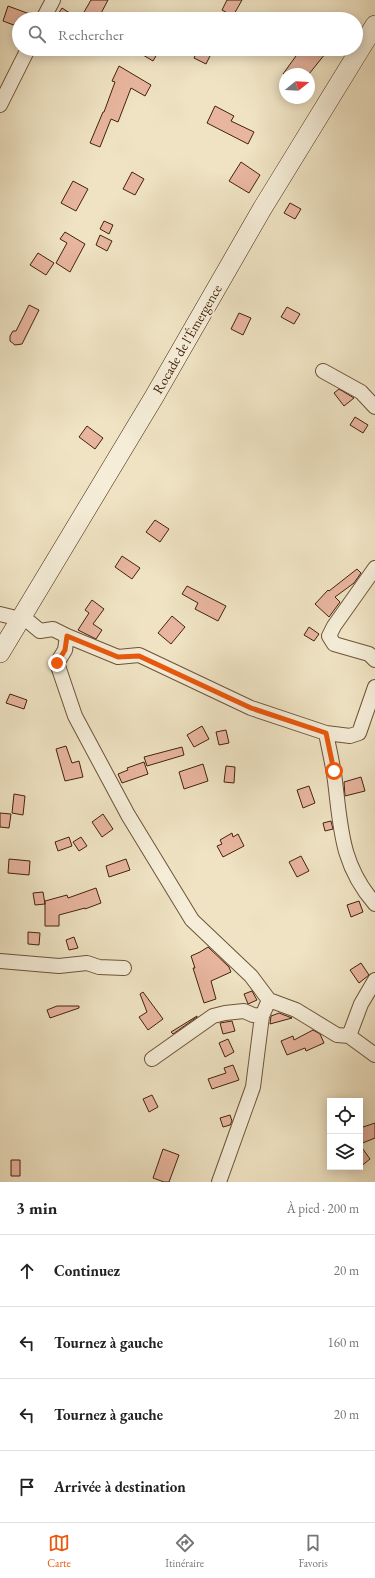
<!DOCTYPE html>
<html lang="fr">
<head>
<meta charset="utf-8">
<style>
	:root { --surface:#fff; --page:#f2f2f2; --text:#222; --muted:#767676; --line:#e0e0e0; --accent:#ea580c }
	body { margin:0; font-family:"EB Garamond",serif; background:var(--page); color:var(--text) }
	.controls { position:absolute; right:12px; bottom:12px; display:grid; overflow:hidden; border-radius:0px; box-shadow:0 2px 10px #0003 }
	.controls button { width:36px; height:36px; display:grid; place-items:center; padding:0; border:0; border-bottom:1px solid var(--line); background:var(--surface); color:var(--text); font:20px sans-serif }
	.compass { position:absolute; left:279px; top:68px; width:36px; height:36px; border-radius:50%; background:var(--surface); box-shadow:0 2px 10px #0003; rotate:72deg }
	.stop { position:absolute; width:12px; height:12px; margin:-9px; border:3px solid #ea580c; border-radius:50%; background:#fff }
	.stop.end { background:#ea580c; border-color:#fff; box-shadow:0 1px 4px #0008 }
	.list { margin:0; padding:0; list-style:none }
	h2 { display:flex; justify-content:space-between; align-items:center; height:52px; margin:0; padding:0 16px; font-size:17px }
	h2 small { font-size:13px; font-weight:400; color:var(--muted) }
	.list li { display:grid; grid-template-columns:26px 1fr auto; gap:12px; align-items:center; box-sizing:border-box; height:72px; padding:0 16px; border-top:1px solid var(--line) }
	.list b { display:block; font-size:15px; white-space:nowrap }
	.list em { font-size:13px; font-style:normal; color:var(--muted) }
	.icon { flex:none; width:22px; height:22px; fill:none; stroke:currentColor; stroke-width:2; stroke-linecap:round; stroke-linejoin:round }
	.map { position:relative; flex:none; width:375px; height:1182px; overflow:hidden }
	.search { position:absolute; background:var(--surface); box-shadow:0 2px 10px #0003; left:12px; right:12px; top:12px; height:44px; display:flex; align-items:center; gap:10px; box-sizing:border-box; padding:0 14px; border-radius:22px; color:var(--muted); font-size:15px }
	.sheet { height:340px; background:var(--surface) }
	nav { display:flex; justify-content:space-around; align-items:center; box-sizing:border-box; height:56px; border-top:1px solid var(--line); background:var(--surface); font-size:11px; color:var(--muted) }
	nav a { display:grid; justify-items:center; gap:2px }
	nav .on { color:var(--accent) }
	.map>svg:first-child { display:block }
</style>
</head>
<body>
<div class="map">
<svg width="375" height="1182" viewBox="0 0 375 1182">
	<rect width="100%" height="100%" fill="#efe3c3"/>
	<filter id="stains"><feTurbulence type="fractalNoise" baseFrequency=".005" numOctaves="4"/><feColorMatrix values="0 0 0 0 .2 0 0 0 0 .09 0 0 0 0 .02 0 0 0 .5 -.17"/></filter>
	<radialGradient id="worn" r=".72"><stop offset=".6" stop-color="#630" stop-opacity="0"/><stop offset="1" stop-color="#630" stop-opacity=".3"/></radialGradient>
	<path fill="#e8b59e" stroke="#42230b" d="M 91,0 L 108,0 L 98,19 L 80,19 Z
		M 227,0 L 242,0 L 233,16 L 222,10 Z
		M 8,6 L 35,16 L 35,19 L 19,19 L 19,27 L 3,21 Z
		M 62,8 L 79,19 L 55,19 Z
		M 133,49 L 160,49 L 153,61 Z
		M 198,49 L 211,54 L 206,64 L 194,58 Z
		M 301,49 L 329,49 L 309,74 L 283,74 Z
		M 119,66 L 151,85 L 145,96 L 131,88 L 118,122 L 111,119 L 100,147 L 90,143 L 103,112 L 104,112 L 115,82 L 112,81 Z
		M 215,106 L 234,116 L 231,121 L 254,132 L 248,144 L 207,123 Z
		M 241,162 L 260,175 L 249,193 L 229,181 Z
		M 132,172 L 144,179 L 135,195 L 123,189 Z
		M 73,181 L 88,189 L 76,211 L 61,203 Z
		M 290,203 L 301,209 L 295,219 L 284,213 Z
		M 104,221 L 113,225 L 109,234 L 100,229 Z
		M 65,232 L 85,244 L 70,272 L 56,263 L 67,243 L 60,239 Z
		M 100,235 L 112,241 L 107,251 L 96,245 Z
		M 38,253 L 54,263 L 46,275 L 30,265 Z
		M 29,305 L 39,310 L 22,344 L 15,345 L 10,341 L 10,336 L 13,331 L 16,331 Z
		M 287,307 L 300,314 L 294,324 L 281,317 Z
		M 239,313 L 251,318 L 243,335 L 231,329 Z
		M 339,389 L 354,398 L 344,406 L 334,393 Z
		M 355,417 L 368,425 L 363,433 L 350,425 Z
		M 87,426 L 103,438 L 95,449 L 79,437 Z
		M 155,520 L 169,529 L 160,542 L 146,532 Z
		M 122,556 L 140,568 L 132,579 L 115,567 Z
		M 357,569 L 361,573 L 354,583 L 335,597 L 340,602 L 329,617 L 315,604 L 328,590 L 329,591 Z
		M 187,586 L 226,606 L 218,621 L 195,609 L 198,603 L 182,594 Z
		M 92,600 L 104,609 L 93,624 L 102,630 L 96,639 L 78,630 L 89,613 L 85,610 Z
		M 172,616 L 185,627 L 171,644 L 158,633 Z
		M 309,627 L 319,634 L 314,641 L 304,635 Z
		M 10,694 L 27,700 L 24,709 L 6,703 Z
		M 202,726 L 209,739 L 194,747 L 187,735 Z
		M 226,730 L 229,743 L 219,745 L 216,732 Z
		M 66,746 L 72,763 L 79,761 L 83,777 L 65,781 L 56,749 Z
		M 182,747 L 184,755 L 147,766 L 144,757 Z
		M 144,762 L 148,774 L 122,783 L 118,774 L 128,770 L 127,768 Z
		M 203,764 L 208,781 L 184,789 L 179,772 Z
		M 226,766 L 235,767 L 234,783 L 224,782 Z
		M 361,777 L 365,791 L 345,796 L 344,782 Z
		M 309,786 L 315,803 L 303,808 L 297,790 Z
		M 14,794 L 25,796 L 23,815 L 12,813 Z
		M 0,813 L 11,814 L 9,828 L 0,827 Z
		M 103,814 L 113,829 L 102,837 L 92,822 Z
		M 331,821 L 333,829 L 325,831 L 323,823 Z
		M 232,833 L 233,837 L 238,834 L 244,846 L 223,857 L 217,846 L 222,844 L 220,840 Z
		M 69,837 L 72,846 L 58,851 L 55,842 Z
		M 81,837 L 87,846 L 79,851 L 73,842 Z
		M 301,856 L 309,871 L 297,877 L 289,862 Z
		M 9,859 L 30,861 L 29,875 L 8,873 Z
		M 126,859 L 130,870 L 109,877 L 106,866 Z
		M 96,888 L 101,903 L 85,909 L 85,908 L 59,915 L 59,926 L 45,926 L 45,901 L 67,895 L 68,898 Z
		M 43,892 L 45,904 L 35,905 L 33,893 Z
		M 359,901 L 363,912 L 351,917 L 347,905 Z
		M 28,932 L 40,933 L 39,945 L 28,944 Z
		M 74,937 L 78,948 L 69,950 L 66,940 Z
		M 208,947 L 229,967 L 231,972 L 211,981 L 216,999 L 204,1003 L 193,968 L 195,968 L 191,956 L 200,952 Z
		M 361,963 L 369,975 L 359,983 L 350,970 Z
		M 252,991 L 257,1000 L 248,1004 L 244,994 Z
		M 143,992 L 163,1019 L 148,1030 L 139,1017 L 147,1012 L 140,994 Z
		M 57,1006 L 79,1006 L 79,1008 L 50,1018 L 47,1010 Z
		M 279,1013 L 292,1018 L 270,1024 L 271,1016 Z
		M 197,1016 L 197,1017 L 173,1034 L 171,1032 Z
		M 232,1021 L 235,1031 L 223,1034 L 220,1023 Z
		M 313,1030 L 320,1034 L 324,1043 L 306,1051 L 305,1048 L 287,1055 L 281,1041 L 293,1036 L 294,1040 Z
		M 228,1039 L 234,1052 L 225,1057 L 219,1043 Z
		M 233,1065 L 239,1080 L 212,1089 L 208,1079 L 226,1073 L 224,1068 Z
		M 152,1095 L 158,1107 L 149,1112 L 143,1099 Z
		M 230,1115 L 232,1121 L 230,1125 L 223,1127 L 220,1118 Z
		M 375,1123 L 375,1138 L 360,1144 L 360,1128 Z
		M 360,1145 L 370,1159 L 360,1167 Z
		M 163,1149 L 179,1155 L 169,1182 L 164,1182 L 153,1178 Z
		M 11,1160 L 20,1160 L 20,1176 L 11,1176 Z"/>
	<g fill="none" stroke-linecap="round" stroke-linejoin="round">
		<defs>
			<path id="street" d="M 43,19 L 53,0
				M 0,105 L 28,49
				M 323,371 L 361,392 L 375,407
				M 375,568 L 334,626 L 329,636 L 334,644 L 369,654 L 375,660
				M 0,614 L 28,621 L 40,631 L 53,629 L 67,636 L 118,657 L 139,655 L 251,708 L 326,733 L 350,736 L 359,733 L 375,687
				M 67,636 L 65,650 L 57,663 L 75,716 L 128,815 L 192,920 L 251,976 L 269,1000 L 262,1016 L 253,1087 L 219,1182
				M 326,733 C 329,749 333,765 335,781 C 341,829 341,865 375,904
				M 0,961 L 59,966 L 87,963 L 99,967 L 124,968
				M 269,1000 L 296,1010 L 337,1035 L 349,1036 L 375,1055
				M 349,1036 L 361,1004 L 375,980
				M 152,1059 L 213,1016 L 225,1013 L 244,1011 L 253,1015 L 262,1016"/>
			<path id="secondary" d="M 0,653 L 154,397 L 262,209 L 375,25"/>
		</defs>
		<use href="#street" stroke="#6d5339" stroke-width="16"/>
		<use href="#secondary" stroke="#42230b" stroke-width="20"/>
		<use href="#street" stroke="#f5edd8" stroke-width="14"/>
		<use href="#secondary" stroke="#f5edd8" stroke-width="19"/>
	</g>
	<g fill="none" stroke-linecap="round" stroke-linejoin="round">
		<path stroke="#ea580c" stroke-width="5" d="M 57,663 L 65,650 L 67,636 L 118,657 L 139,656 L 251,708 L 326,733 L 334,771"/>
	</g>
	<g text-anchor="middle" stroke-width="4" stroke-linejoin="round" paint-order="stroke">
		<g font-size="14" fill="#42230b" stroke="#f5edd8">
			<text transform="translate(187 339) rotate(-60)" y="5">Rocade de l'Émergence</text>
		</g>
	</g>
	<rect width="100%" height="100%" filter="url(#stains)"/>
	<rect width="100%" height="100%" fill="url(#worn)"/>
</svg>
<div class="controls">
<button><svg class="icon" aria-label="locate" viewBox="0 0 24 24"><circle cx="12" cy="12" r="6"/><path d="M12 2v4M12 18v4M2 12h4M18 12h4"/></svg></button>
<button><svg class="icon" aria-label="layers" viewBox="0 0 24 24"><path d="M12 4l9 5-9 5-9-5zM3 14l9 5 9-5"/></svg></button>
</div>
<svg class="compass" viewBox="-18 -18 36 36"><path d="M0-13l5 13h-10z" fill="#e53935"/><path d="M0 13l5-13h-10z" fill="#767676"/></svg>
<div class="stop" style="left:334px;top:771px"></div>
<div class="stop end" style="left:57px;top:663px"></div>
<div class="search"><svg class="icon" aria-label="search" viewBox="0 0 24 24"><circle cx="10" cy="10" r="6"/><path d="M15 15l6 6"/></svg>Rechercher</div>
</div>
<section class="sheet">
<h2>3 min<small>À pied · 200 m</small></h2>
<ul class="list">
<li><svg class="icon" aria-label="ahead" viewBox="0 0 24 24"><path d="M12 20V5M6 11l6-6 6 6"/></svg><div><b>Continuez</b></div><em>20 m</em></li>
<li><svg class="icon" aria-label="left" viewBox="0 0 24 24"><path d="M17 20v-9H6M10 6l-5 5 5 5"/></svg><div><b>Tournez à gauche</b></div><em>160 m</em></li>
<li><svg class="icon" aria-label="left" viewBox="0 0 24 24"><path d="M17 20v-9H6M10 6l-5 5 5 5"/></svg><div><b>Tournez à gauche</b></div><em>20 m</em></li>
<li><svg class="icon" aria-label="arrive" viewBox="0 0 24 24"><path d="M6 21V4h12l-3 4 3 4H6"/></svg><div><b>Arrivée à destination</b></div></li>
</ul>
</section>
<nav>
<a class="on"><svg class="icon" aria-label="map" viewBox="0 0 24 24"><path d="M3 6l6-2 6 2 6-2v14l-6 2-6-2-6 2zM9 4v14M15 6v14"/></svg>Carte</a>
<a><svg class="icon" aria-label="directions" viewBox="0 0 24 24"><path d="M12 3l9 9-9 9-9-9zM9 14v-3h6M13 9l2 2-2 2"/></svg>Itinéraire</a>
<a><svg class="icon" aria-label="saved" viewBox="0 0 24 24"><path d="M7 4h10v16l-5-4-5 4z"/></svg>Favoris</a>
</nav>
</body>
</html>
